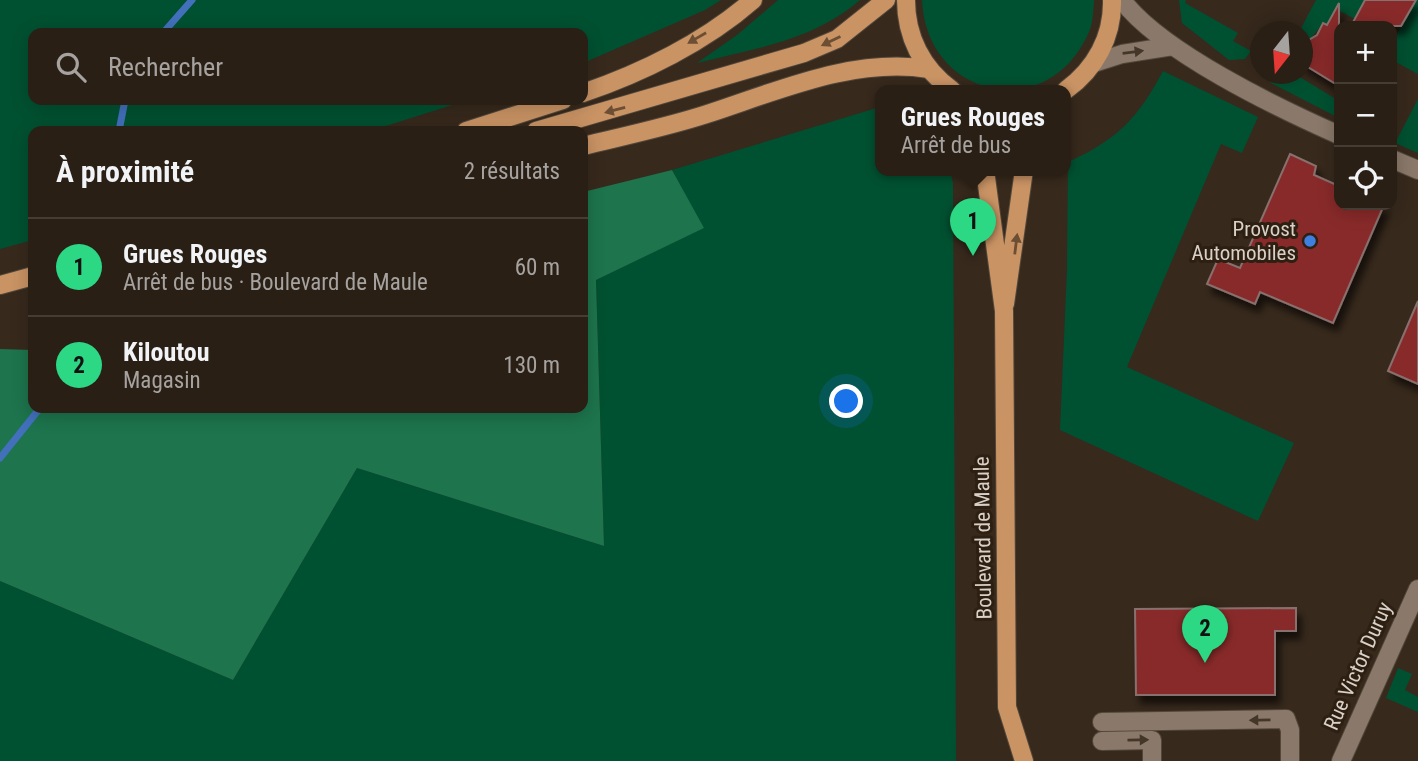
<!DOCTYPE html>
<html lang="fr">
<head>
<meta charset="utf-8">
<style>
	:root { --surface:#291f15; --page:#31271e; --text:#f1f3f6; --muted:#a5a2a0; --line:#453d34; --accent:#2cd884 }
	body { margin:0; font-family:"Roboto Condensed",sans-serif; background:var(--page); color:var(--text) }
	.controls { position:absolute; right:21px; top:21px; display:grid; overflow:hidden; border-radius:14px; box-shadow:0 4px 18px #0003 }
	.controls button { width:63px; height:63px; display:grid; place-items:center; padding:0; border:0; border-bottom:2px solid var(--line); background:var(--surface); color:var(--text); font:35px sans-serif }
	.compass { position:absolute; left:1250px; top:21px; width:63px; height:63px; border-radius:50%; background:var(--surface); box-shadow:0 4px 18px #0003; rotate:197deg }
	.you { position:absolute; left:847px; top:402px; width:24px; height:24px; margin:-18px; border:5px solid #fff; border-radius:50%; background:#1a73e8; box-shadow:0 0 0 10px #1a73e833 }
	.badge { display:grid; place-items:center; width:46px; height:46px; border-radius:50%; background:var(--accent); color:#111; font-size:23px; font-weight:700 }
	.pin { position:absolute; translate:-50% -58px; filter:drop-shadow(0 2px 4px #0008) }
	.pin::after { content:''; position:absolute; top:37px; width:24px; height:21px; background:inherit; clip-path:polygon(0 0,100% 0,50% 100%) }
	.popup { position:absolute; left:875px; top:85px; width:196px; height:91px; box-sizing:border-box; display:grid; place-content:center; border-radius:14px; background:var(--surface); filter:drop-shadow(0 2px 5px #0005); font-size:23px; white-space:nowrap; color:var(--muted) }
	.popup b { font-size:26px; color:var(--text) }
	.popup::after { content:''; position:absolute; left:50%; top:100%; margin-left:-14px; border:14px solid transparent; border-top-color:var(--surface) }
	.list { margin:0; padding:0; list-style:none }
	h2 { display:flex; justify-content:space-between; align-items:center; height:91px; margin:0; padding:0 28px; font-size:30px }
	h2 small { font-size:23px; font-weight:400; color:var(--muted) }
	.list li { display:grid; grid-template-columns:46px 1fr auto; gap:21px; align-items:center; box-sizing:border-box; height:98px; padding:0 28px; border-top:2px solid var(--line) }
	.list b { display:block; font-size:26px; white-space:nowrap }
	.list p { margin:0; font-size:23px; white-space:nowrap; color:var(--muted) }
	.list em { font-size:23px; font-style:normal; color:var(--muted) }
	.icon { flex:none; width:38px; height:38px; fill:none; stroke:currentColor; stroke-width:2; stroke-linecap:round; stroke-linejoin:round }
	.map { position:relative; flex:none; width:1418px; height:761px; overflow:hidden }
	.search { position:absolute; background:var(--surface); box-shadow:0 4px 18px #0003; left:28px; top:28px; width:560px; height:77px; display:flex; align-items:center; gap:18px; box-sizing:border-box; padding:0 24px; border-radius:14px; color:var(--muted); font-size:26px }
	.panel { position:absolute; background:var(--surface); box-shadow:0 4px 18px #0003; left:28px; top:126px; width:560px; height:287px; border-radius:14px }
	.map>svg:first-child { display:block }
</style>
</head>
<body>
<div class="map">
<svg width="1418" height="761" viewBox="0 0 1418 761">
	<defs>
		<filter id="shadow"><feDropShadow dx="4.5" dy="8" stdDeviation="3.5" flood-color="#0009"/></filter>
	</defs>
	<rect width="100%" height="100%" fill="#37291c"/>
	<path fill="#005131" d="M 0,0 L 721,0 L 705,10 L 583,63 L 583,33 L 33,33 L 33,100 L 468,100 L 370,131 L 33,131 L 33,240 L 0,249 Z
		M 778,0 L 860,0 C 814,40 754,49 697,63 L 737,35 Z
		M 922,0 L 1094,0 L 1094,2 C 1093,13 1093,25 1088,34 C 1047,125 926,98 922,0 Z
		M 1179,0 L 1186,0 L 1185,3 L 1238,33 L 1233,41 L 1251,51 L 1245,59 L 1229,60 L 1182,23 Z
		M 1316,0 L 1365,0 L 1355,19 L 1336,9 L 1327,25 L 1323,23 L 1303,48 L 1302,32 L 1299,32 Z
		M 1416,0 L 1418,0 L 1418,74 L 1392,60 L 1392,43 Z
		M 1163,71 L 1258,117 L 1242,153 L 1221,144 L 1127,367 L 1294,443 L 1258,521 L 1060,430 L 1067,269 L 1068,162 C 1117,140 1138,118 1163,71 Z
		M 1265,74 L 1295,74 L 1339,101 L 1339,118 L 1271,83 Z
		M 1418,99 L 1418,153 L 1395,143 Z
		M 880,107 L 880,170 L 950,170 L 953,183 L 956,761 L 0,761 L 0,581 L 233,680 L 357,468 L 604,546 L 596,280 L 703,228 L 672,170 Z
		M 1398,668 L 1412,674 L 1405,690 L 1418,697 L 1418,712 L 1386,698 Z"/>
	<path fill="#1d744d" d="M 672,170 L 704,228 L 596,280 L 604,546 L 357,468 L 233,680 L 0,581 L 0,349 L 33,350 L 33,408 L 583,408 L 583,192 Z"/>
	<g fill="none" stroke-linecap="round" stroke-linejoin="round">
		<path stroke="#4270bb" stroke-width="7" d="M 163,33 L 192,0
			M 119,131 L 125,100
			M 0,458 L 40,408"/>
	</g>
	<path fill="#892b2b" stroke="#88706e" stroke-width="2" filter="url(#shadow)" d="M 1365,0 L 1416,0 L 1401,26 L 1351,26 Z
		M 1339,3 L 1339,86 L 1303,64 L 1303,48 L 1307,41 L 1317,35 L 1323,23 L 1327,25 Z
		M 1290,154 L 1316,166 L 1314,175 L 1339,186 L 1339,205 L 1384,205 L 1333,323 L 1260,292 L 1255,304 L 1207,284 L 1218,259 L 1240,268 Z
		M 1418,301 L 1418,384 L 1388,371 Z
		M 1296,608 L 1296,631 L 1275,631 L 1275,695 L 1136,695 L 1135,609 Z"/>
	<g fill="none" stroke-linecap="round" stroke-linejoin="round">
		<defs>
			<path id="minor" d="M 1122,0 C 1161,52 1278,108 1339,135
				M 1094,63 L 1122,54 L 1173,46
				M 1392,159 L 1418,170
				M 1102,722 L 1286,719 L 1290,730 L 1290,761
				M 1102,741 L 1152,740 L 1152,761
				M 1341,761 L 1418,589"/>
			<path id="major" d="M 906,0 C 906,36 922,69 952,90
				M 1066,90 C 1095,69 1113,37 1112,0
				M 583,93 C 642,73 705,42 753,0
				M 466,131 L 563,100
				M 536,131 L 804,53 L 837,39 L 886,0
				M 583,146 C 624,136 667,127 707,114 C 778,91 853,57 929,69
				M 985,170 L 1004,311 L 1007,707 L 1024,761
				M 0,285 L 33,276
				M 1005,304 L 1024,170"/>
		</defs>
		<use href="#minor" stroke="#52473b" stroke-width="20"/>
		<use href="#major" stroke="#52473b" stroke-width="20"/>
		<use href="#minor" stroke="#8a796a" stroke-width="18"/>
		<use href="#major" stroke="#c99364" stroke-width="18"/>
	</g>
	<defs><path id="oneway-solid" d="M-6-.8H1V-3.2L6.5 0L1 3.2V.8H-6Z" transform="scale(1.75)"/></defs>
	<g fill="#6b4e33">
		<use href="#oneway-solid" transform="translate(697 38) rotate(150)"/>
		<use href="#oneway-solid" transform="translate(831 41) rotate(154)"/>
		<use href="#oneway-solid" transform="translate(615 110) rotate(165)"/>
		<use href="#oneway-solid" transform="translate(1016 244) rotate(-83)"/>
	</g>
	<g fill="#443628">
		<use href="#oneway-solid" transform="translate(1133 52) rotate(-7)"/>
		<use href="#oneway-solid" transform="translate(1260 720) rotate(179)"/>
		<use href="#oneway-solid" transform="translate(1138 740) rotate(-1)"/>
	</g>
	<circle fill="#3f7fe0" stroke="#2d2012" stroke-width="2.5" cx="1310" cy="241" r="7"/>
	<g text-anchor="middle" stroke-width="6" stroke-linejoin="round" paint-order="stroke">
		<g font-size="21" fill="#d9d0c7" stroke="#2d2012" text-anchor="end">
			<text x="1296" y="236">Provost<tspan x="1296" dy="24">Automobiles</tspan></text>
		</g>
		<g font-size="21" fill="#d9d0c7" stroke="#2d2012">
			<text transform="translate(983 538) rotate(-91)" y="7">Boulevard de Maule</text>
			<text transform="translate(1358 666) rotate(-66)" y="7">Rue Victor Duruy</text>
		</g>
	</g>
</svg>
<div class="controls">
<button>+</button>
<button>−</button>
<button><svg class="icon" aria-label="locate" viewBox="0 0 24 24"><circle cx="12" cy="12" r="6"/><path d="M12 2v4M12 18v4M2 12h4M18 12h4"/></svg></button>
</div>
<svg class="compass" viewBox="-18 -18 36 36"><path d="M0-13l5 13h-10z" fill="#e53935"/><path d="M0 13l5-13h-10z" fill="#a5a2a0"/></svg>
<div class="you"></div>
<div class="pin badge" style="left:973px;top:256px">1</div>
<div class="popup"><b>Grues Rouges</b>Arrêt de bus</div>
<div class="pin badge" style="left:1205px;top:663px">2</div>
<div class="search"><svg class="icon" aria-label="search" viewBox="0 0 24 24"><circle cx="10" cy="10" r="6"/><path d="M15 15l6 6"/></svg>Rechercher</div>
<section class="panel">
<h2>À proximité<small>2 résultats</small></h2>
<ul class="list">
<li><span class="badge">1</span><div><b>Grues Rouges</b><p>Arrêt de bus · Boulevard de Maule</p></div><em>60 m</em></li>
<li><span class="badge">2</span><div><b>Kiloutou</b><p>Magasin</p></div><em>130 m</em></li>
</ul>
</section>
</div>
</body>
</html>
